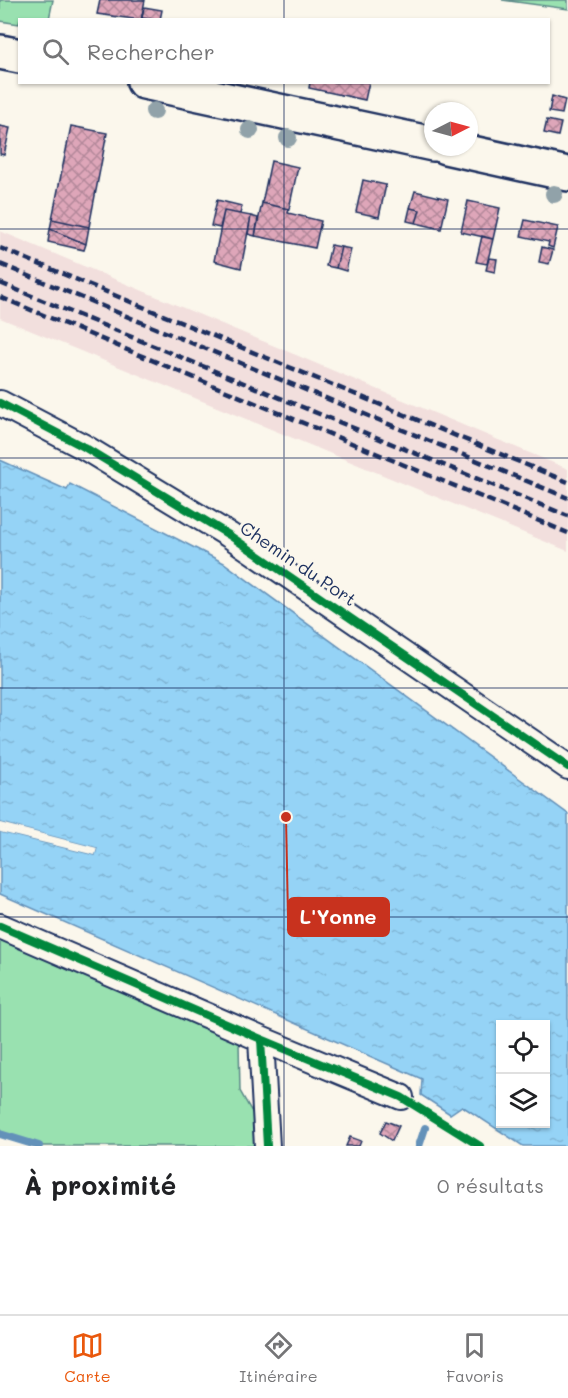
<!DOCTYPE html>
<html lang="fr">
<head>
<meta charset="utf-8">
<style>
	:root { --surface:#fff; --page:#f2f2f2; --text:#202124; --muted:#757577; --line:#e0e0e0; --accent:#ea580c }
	body { margin:0; font-family:Mali,sans-serif; background:var(--page); color:var(--text) }
	.controls { position:absolute; right:18px; bottom:18px; display:grid; overflow:hidden; border-radius:0px; box-shadow:0 2px 4px #0004 }
	.controls button { width:54px; height:54px; display:grid; place-items:center; padding:0; border:0; border-bottom:2px solid var(--line); background:var(--surface); color:var(--text); font:30px sans-serif }
	.compass { position:absolute; left:424px; top:102px; width:54px; height:54px; border-radius:50%; background:var(--surface); box-shadow:0 2px 4px #0004; rotate:84deg }
	.list { margin:0; padding:0; list-style:none }
	h2 { display:flex; justify-content:space-between; align-items:center; height:78px; margin:0; padding:0 24px; font-size:26px }
	h2 small { font-size:20px; font-weight:400; color:var(--muted) }
	.icon { flex:none; width:33px; height:33px; fill:none; stroke:currentColor; stroke-width:2; stroke-linecap:round; stroke-linejoin:round }
	.map { position:relative; flex:none; width:568px; height:1146px; overflow:hidden }
	.search { position:absolute; background:var(--surface); box-shadow:0 2px 4px #0004; left:18px; right:18px; top:18px; height:66px; display:flex; align-items:center; gap:15px; box-sizing:border-box; padding:0 21px; border-radius:0px; color:var(--muted); font-size:22px }
	.sheet { height:168px; background:var(--surface) }
	nav { display:flex; justify-content:space-around; align-items:center; box-sizing:border-box; height:84px; border-top:2px solid var(--line); background:var(--surface); font-size:16px; color:var(--muted) }
	nav a { display:grid; justify-items:center; gap:3px }
	nav .on { color:var(--accent) }
	.map>svg:first-child { display:block }
</style>
</head>
<body>
<div class="map">
<svg width="568" height="1146" viewBox="0 0 568 1146">
	<defs>
		<pattern id="water-ripples" width="26" height="14" patternUnits="userSpaceOnUse" patternTransform="scale(1.5)"><rect width="26" height="14" fill="#95d3f6"/><path d="M2 4q2-2 4 0t4 0M15 11q2-2 4 0t4 0" fill="none" stroke="#80b5d5"/></pattern>
		<pattern id="building-cross-hatch" width="8" height="8" patternUnits="userSpaceOnUse" patternTransform="scale(1.5)"><rect width="8" height="8" fill="#dea6b9"/><path d="M0 0l8 8M0 8l8-8" fill="none" stroke="#b3889a"/></pattern>
	</defs>
	<rect width="100%" height="100%" fill="#fbf7ec"/>
	<filter id="ink" filterUnits="userSpaceOnUse"><feTurbulence type="fractalNoise" baseFrequency=".0167" numOctaves="2"/><feDisplacementMap in="SourceGraphic" scale="12" xChannelSelector="R" yChannelSelector="G"/><feConvolveMatrix kernelMatrix="1 2 1 2 8 2 1 2 1" color-interpolation-filters="sRGB"/></filter>
	<g filter="url(#ink)">
		<path fill="#f2dfdd" d="M 0,231 L 568,469 L 568,551 L 0,318 Z"/>
		<path fill="#99e1b0" stroke="#5a8887" stroke-width="1.5" d="M 0,0 L 53,0 L 49,19 L 20,20 L 19,24 L 0,21 Z
			M 502,0 L 568,0 L 568,9 Z
			M 0,939 L 239,1042 L 240,1091 L 253,1114 L 256,1146 L 32,1146 L 0,1136 Z"/>
		<path fill="url(#water-ripples)" stroke="#6491b9" stroke-width="1.5" fill-rule="evenodd" d="M 0,460 L 67,490 L 70,484 L 224,563 L 568,814 L 568,1146 L 523,1146 L 462,1106 L 450,1114 L 421,1095 L 422,1079 L 0,894 L 0,832 L 95,855 L 97,848 L 0,823 ZM 500,1024 L 546,1024 L 546,1124 L 500,1124 Z"/>
		<path fill="#fbf7ec" d="M 0,823 L 97,848 L 95,855 L 0,832 L 0,829 L 93,852 L 93,850 L 0,827 Z"/>
		<g fill="none" stroke-linecap="round" stroke-linejoin="round">
			<path stroke="#6491b9" stroke-width="8" d="M 0,1134 L 39,1146
				M 419,1146 L 425,1128"/>
		</g>
		<path fill="url(#building-cross-hatch)" stroke="#1b2f5e" stroke-width="1.5" d="M 100,0 L 145,0 L 141,20 L 97,14 Z
			M 144,7 L 162,10 L 160,20 L 142,18 Z
			M 310,82 L 369,82 L 365,100 L 309,88 Z
			M 552,96 L 565,100 L 562,114 L 549,112 Z
			M 547,120 L 561,123 L 558,136 L 544,133 Z
			M 0,126 L 10,128 L 4,155 L 0,154 Z
			M 71,126 L 107,133 L 89,227 L 52,219 Z
			M 271,161 L 298,167 L 289,209 L 262,203 Z
			M 363,180 L 386,185 L 379,217 L 356,212 Z
			M 415,191 L 448,199 L 441,229 L 416,223 L 420,210 L 410,208 Z
			M 217,200 L 242,206 L 240,214 L 224,211 L 220,228 L 211,226 Z
			M 468,201 L 500,208 L 493,239 L 461,232 Z
			M 262,203 L 289,209 L 288,213 L 321,221 L 315,248 L 255,236 Z
			M 410,208 L 420,210 L 416,223 L 407,221 Z
			M 224,211 L 251,216 L 241,268 L 214,261 Z
			M 251,216 L 258,218 L 255,236 L 248,234 Z
			M 52,219 L 89,227 L 86,244 L 50,229 Z
			M 525,220 L 558,227 L 553,248 L 548,246 L 549,242 L 521,236 Z
			M 50,229 L 86,244 L 84,250 L 48,242 Z
			M 482,236 L 493,239 L 487,264 L 476,262 Z
			M 331,245 L 341,247 L 336,268 L 326,266 Z
			M 341,247 L 351,249 L 346,271 L 336,268 Z
			M 542,247 L 553,250 L 549,264 L 539,262 Z
			M 489,258 L 497,259 L 495,272 L 486,270 Z
			M 386,1121 L 399,1126 L 392,1141 L 380,1133 Z
			M 350,1137 L 361,1141 L 359,1146 L 346,1146 Z"/>
		<g fill="none" stroke-linecap="round" stroke-linejoin="round">
			<defs>
				<path id="minor" d="M 0,403 L 84,447 L 229,535 L 568,767
					M 0,926 L 261,1039 L 401,1097
					M 261,1039 L 267,1146"/>
				<path id="secondary" d="M 0,52 L 20,56
					M 144,82 L 433,144
					M 445,147 L 568,174"/>
			</defs>
			<use href="#minor" stroke="#1b2f5e" stroke-width="28"/>
			<use href="#secondary" stroke="#1b2f5e" stroke-width="38"/>
			<use href="#minor" stroke="#fbf7ec" stroke-width="24"/>
			<use href="#secondary" stroke="#fbf7ec" stroke-width="33"/>
			<path stroke="#1b2f5e" stroke-width="4.5" stroke-dasharray="9 4.5" stroke-linecap="butt" d="M 0,248 L 568,482
				M 0,264 L 568,498
				M 0,283 L 568,516
				M 0,297 L 568,533"/>
			<defs>
				<path id="cycleway" d="M 0,403 L 84,447 L 229,535 L 568,767
					M 0,926 L 261,1039 L 401,1097 L 480,1146
					M 261,1039 L 267,1146"/>
			</defs>
			<use href="#cycleway" stroke="#fbf7ec" stroke-width="11"/>
			<use href="#cycleway" stroke="#00873e" stroke-width="8"/>
		</g>
		<g fill="#91a2a9">
			<circle cx="154" cy="111" r="9"/>
			<circle cx="250" cy="130" r="9"/>
			<circle cx="288" cy="138" r="9"/>
			<circle cx="554" cy="194" r="9"/>
		</g>
	</g>
	<path fill="none" stroke="#1b2f5e" stroke-width="1.5" stroke-opacity="0.55" d="M 284,0 L 284,20M 284,82 L 284,1146M 0,229 L 568,229M 0,458 L 568,458M 0,688 L 568,688M 0,917 L 568,917"/>
	<g text-anchor="middle" stroke-width="6" stroke-linejoin="round" paint-order="stroke">
		<g font-size="18" fill="#1b2f5e" stroke="#fbf7ec">
			<text transform="translate(298 564) rotate(34)" y="6">Chemin du Port</text>
		</g>
	</g>
	<path fill="none" stroke="#c8321e" stroke-width="2" d="M286 817L288 917"/>
	<circle fill="#c8321e" stroke="#fbf7ec" stroke-width="2" cx="286" cy="817" r="6"/>
	<rect fill="#c8321e" stroke="#c8321e" stroke-width="2" x="288" y="898" width="101" height="38" rx="6"/>
	<g font-size="20" text-anchor="middle" font-weight="bold" fill="#fff">
		<text x="338" y="924">L'Yonne</text>
	</g>
</svg>
<div class="controls">
<button><svg class="icon" aria-label="locate" viewBox="0 0 24 24"><circle cx="12" cy="12" r="6"/><path d="M12 2v4M12 18v4M2 12h4M18 12h4"/></svg></button>
<button><svg class="icon" aria-label="layers" viewBox="0 0 24 24"><path d="M12 4l9 5-9 5-9-5zM3 14l9 5 9-5"/></svg></button>
</div>
<svg class="compass" viewBox="-18 -18 36 36"><path d="M0-13l5 13h-10z" fill="#e53935"/><path d="M0 13l5-13h-10z" fill="#757577"/></svg>
<div class="search"><svg class="icon" aria-label="search" viewBox="0 0 24 24"><circle cx="10" cy="10" r="6"/><path d="M15 15l6 6"/></svg>Rechercher</div>
</div>
<section class="sheet">
<h2>À proximité<small>0 résultats</small></h2>
<ul class="list">
</ul>
</section>
<nav>
<a class="on"><svg class="icon" aria-label="map" viewBox="0 0 24 24"><path d="M3 6l6-2 6 2 6-2v14l-6 2-6-2-6 2zM9 4v14M15 6v14"/></svg>Carte</a>
<a><svg class="icon" aria-label="directions" viewBox="0 0 24 24"><path d="M12 3l9 9-9 9-9-9zM9 14v-3h6M13 9l2 2-2 2"/></svg>Itinéraire</a>
<a><svg class="icon" aria-label="saved" viewBox="0 0 24 24"><path d="M7 4h10v16l-5-4-5 4z"/></svg>Favoris</a>
</nav>
</body>
</html>
